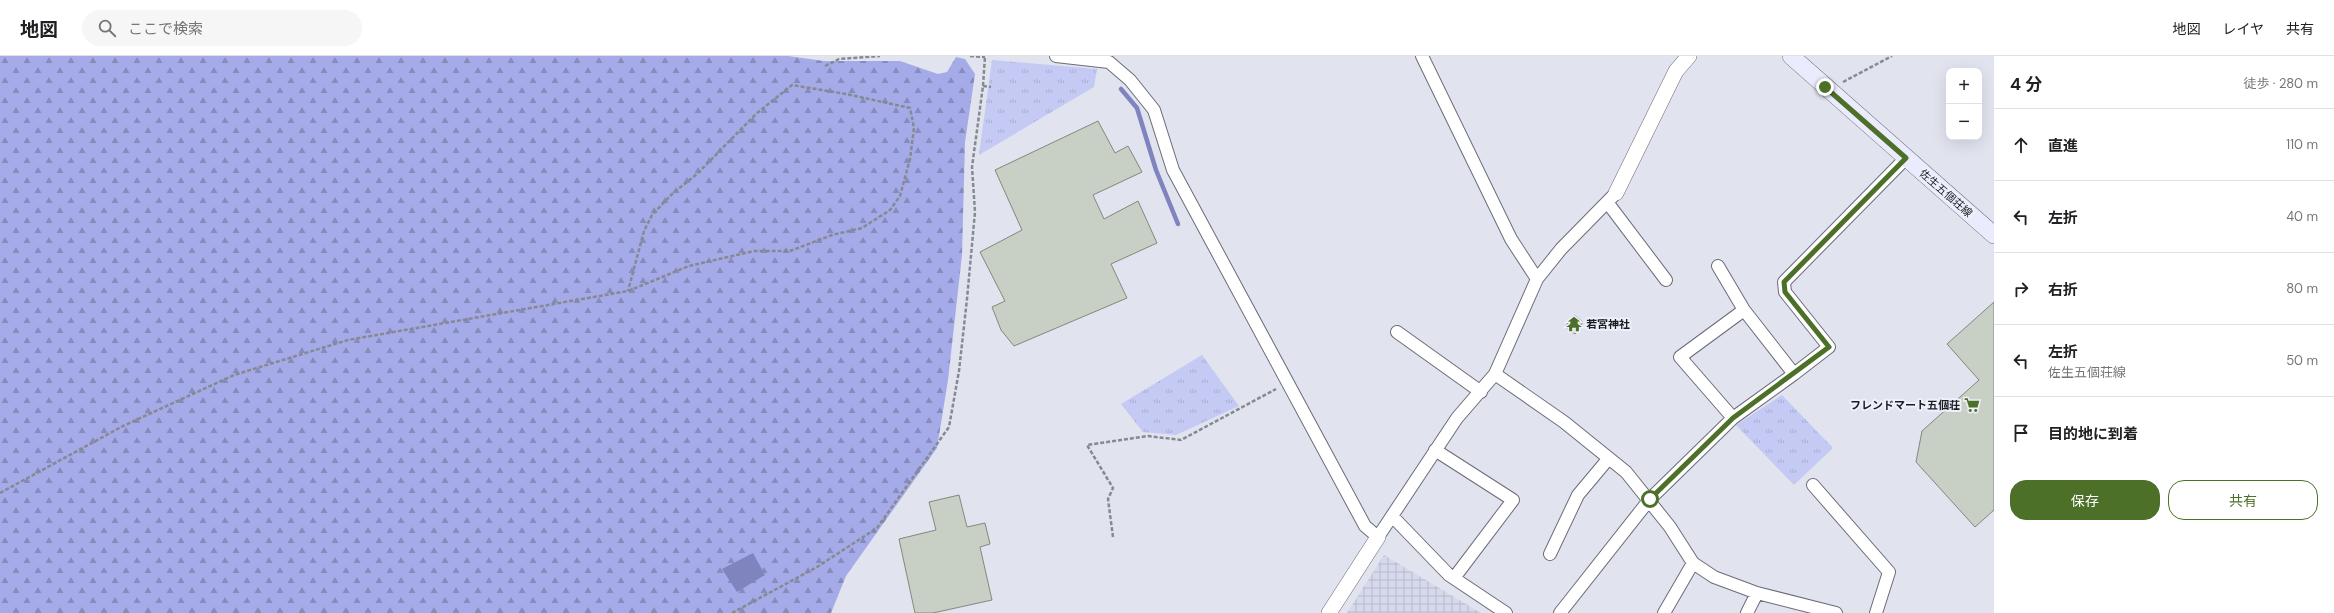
<!DOCTYPE html>
<html lang="ja">
<head>
<meta charset="utf-8">
<style>
	:root { --surface:#fff; --page:#f6f6f6; --text:#202124; --muted:#757577; --line:#e0e0e0; --accent:#4d7029 }
	body { margin:0; font-family:"DM Sans","Noto Sans JP",sans-serif; background:var(--page); color:var(--text) }
	.controls { position:absolute; right:12px; top:12px; display:grid; overflow:hidden; border-radius:8px; box-shadow:0 4px 16px #0002 }
	.controls button { width:36px; height:36px; display:grid; place-items:center; padding:0; border:0; border-bottom:1px solid var(--line); background:var(--surface); color:var(--text); font:20px sans-serif }
	.stop { position:absolute; width:12px; height:12px; margin:-9px; border:3px solid #4d7029; border-radius:50%; background:#fff }
	.stop.end { background:#4d7029; border-color:#fff; box-shadow:0 1px 4px #0008 }
	.list { margin:0; padding:0; list-style:none }
	h2 { display:flex; justify-content:space-between; align-items:center; height:52px; margin:0; padding:0 16px; font-size:17px }
	h2 small { font-size:13px; font-weight:400; color:var(--muted) }
	.list li { display:grid; grid-template-columns:26px 1fr auto; gap:12px; align-items:center; box-sizing:border-box; height:72px; padding:0 16px; border-top:1px solid var(--line) }
	.list b { display:block; font-size:15px; white-space:nowrap }
	.list p { margin:0; font-size:13px; white-space:nowrap; color:var(--muted) }
	.list em { font-size:13px; font-style:normal; color:var(--muted) }
	.actions { display:flex; gap:8px; padding:12px 16px }
	.actions a { flex:1; padding:9px 0; border:1px solid var(--accent); border-radius:16px; text-align:center; font-size:14px; color:var(--accent) }
	.actions .main { background:var(--accent); color:#fff }
	.icon { flex:none; width:22px; height:22px; fill:none; stroke:currentColor; stroke-width:2; stroke-linecap:round; stroke-linejoin:round }
	.map { position:relative; flex:none; width:1994px; height:557px; overflow:hidden }
	header { display:flex; align-items:center; gap:24px; box-sizing:border-box; height:56px; padding:0 20px; background:var(--surface); border-bottom:1px solid var(--line) }
	header strong { font-size:19px }
	nav { display:flex; gap:22px; margin-inline-start:auto; font-size:14px }
	.search { width:280px; height:36px; background:var(--page); display:flex; align-items:center; gap:10px; box-sizing:border-box; padding:0 14px; border-radius:22px; color:var(--muted); font-size:15px }
	main { display:flex }
	aside { flex:1; background:var(--surface) }
	.map>svg:first-child { display:block }
</style>
</head>
<body>
<header>
<strong>地図</strong>
<div class="search"><svg class="icon" aria-label="search" viewBox="0 0 24 24"><circle cx="10" cy="10" r="6"/><path d="M15 15l6 6"/></svg>ここで検索</div>
<nav><a>地図</a><a>レイヤ</a><a>共有</a></nav>
</header>
<main>
<div class="map">
<svg width="1994" height="557" viewBox="0 0 1994 557">
	<defs>
		<pattern id="industrial-grid" width="8" height="8" patternUnits="userSpaceOnUse"><rect width="8" height="8" fill="#d6d9ec"/><path d="M0 4h8M4 0v8" fill="none" stroke="#b7baca"/></pattern>
		<pattern id="forest-firs" width="22" height="20" patternUnits="userSpaceOnUse"><rect width="22" height="20" fill="#a5abe8"/><path d="M5 1l3.5 6h-7zM16 11l3.5 6h-7z" fill="#868bbc"/></pattern>
		<pattern id="park-tufts" width="24" height="20" patternUnits="userSpaceOnUse"><rect width="24" height="20" fill="#c5caf4"/><path d="M3 7l-1-3M5 7V3M7 7l1-3M15 17l-1-3M17 17v-4M19 17l1-3" fill="none" stroke="#a9add1"/></pattern>
	</defs>
	<rect width="100%" height="100%" fill="#e1e3ef"/>
	<path fill="url(#industrial-grid)" d="M 1384,499 L 1481,557 L 1347,557 Z"/>
	<path fill="url(#forest-firs)" d="M 0,0 L 788,0 L 824,5 L 900,5 L 938,18 L 947,16 L 956,1 L 965,3 L 975,18 L 965,86 L 962,199 L 948,324 L 937,392 L 846,520 L 831,557 L 0,557 Z"/>
	<path fill="url(#park-tufts)" d="M 992,4 L 1097,13 L 1094,31 L 979,99 Z
		M 1202,299 L 1239,350 L 1176,379 L 1143,376 L 1121,348 Z
		M 1782,339 L 1833,392 L 1794,429 L 1736,369 Z"/>
	<path fill="#7f84be" d="M 753,497 L 765,519 L 737,536 L 722,513 Z"/>
	<g fill="none" stroke-linecap="round" stroke-linejoin="round">
		<path stroke="#7f84be" stroke-width="4.5" d="M 1121,33 L 1137,52 L 1156,114 L 1178,168"/>
	</g>
	<path fill="#c8cfc4" stroke="#83887e" d="M 1098,65 L 1115,97 L 1128,90 L 1142,116 L 1093,139 L 1104,163 L 1138,145 L 1157,187 L 1111,208 L 1127,242 L 1014,290 L 1001,274 L 992,251 L 1005,245 L 980,196 L 1022,174 L 995,114 Z
		M 1994,246 L 1994,454 L 1975,471 L 1916,406 L 1922,375 L 1979,324 L 1947,288 Z
		M 1574,259 L 1583,266 L 1575,278 L 1565,271 Z
		M 959,439 L 967,471 L 985,467 L 990,488 L 980,491 L 992,544 L 933,557 L 915,557 L 899,483 L 936,474 L 929,446 Z"/>
	<g fill="none" stroke-linecap="round" stroke-linejoin="round">
		<defs>
			<path id="minor" d="M 1056,0 L 1109,6 L 1130,24 L 1154,54 L 1173,114 L 1365,470 L 1378,481 L 1457,362 L 1495,318 L 1537,223 L 1561,193 L 1616,137
				M 1422,0 L 1511,183 L 1537,223
				M 1607,146 L 1666,224
				M 1718,210 L 1744,254 L 1680,301 L 1733,362
				M 1744,254 L 1794,318
				M 1397,276 L 1481,336
				M 1495,318 L 1564,366 L 1626,416 L 1670,471 L 1693,507 L 1714,521 L 1757,537 L 1836,557
				M 1435,394 L 1513,444 L 1454,522
				M 1813,429 L 1889,516 L 1876,557
				M 1392,460 L 1449,519 L 1506,557
				M 1550,498 L 1578,439 L 1609,402
				M 1560,557 L 1650,443 L 1733,362 L 1794,318 L 1829,291 L 1785,236 L 1784,226 L 1906,102
				M 1664,557 L 1693,507
				M 1747,557 L 1757,537"/>
			<path id="tertiary" d="M 1616,137 L 1676,15 L 1689,0
				M 1329,557 L 1378,481"/>
			<path id="secondary" d="M 1791,0 L 1994,179"/>
		</defs>
		<use href="#minor" stroke="#6b6c77" stroke-width="14"/>
		<use href="#tertiary" stroke="#6b6c77" stroke-width="16"/>
		<use href="#secondary" stroke="#6b6c77" stroke-width="18"/>
		<path stroke="#878991" stroke-width="2.5" stroke-dasharray="4 2" stroke-linecap="butt" d="M 970,0 L 985,1
			M 825,10 L 839,3 L 880,0
			M 1843,26 L 1892,0
			M 983,30 L 991,31
			M 0,437 L 123,370 L 234,319 L 348,284 L 628,235 L 689,210 L 754,195 L 790,195 L 832,179 L 862,172 L 890,154 L 900,140 L 910,103 L 914,72 L 910,52 L 846,38 L 792,29 L 756,58 L 697,118 L 673,137 L 652,159 L 644,175 L 628,235
			M 1113,481 L 1108,443 L 1113,432 L 1087,389 L 1148,380 L 1181,384 L 1276,333
			M 732,557 L 817,511 L 877,472 L 949,371 L 959,315 L 967,243 L 975,156 L 972,111 L 983,30 L 985,0"/>
		<use href="#minor" stroke="#fff" stroke-width="12"/>
		<use href="#tertiary" stroke="#fff" stroke-width="15"/>
		<use href="#secondary" stroke="#eaecfd" stroke-width="17"/>
	</g>
	<g fill="none" stroke-linecap="round" stroke-linejoin="round">
		<path stroke="#4d7029" stroke-width="5" d="M 1650,443 L 1733,362 L 1829,291 L 1785,236 L 1784,226 L 1906,102 L 1825,31"/>
	</g>
	<defs>
		<symbol id="temple-bare" viewBox="-9 -9 18 18"><path d="M0-6L5-2H3V0L6.5 2.5H4V6H1.5V3h-3V6H-4V2.5H-6.5L-3 0V-2H-5Z" fill="#4d7029" stroke="#eef0fc" stroke-width="2.5" paint-order="stroke"/></symbol>
		<symbol id="supermarket-bare" viewBox="-9 -9 18 18"><path d="M-6-5.5h2.5l.6 2H6L4.5 2H-2.5L-4.4-4H-6ZM-1.5 3.2a1.3 1.3 0 1 0 .1 0ZM3 3.2a1.3 1.3 0 1 0 .1 0Z" fill="#4d7029" stroke="#eef0fc" stroke-width="2.5" paint-order="stroke"/></symbol>
	</defs>
	<g fill-rule="evenodd">
		<use href="#temple-bare" x="1563" y="257" width="22" height="22"/>
		<use href="#supermarket-bare" x="1961" y="338" width="22" height="22"/>
	</g>
	<g text-anchor="middle" stroke-width="4" stroke-linejoin="round" paint-order="stroke">
		<g font-size="11" fill="#1c1d21" stroke="#eef0fc">
			<text transform="translate(1946 137) rotate(41)" y="4">佐生五個荘線</text>
		</g>
		<g font-size="11" font-weight="bold" fill="#1c1d21" stroke="#eef0fc" text-anchor="start">
			<text x="1586" y="272">若宮神社</text>
			<text x="1960" y="353" text-anchor="end">フレンドマート五個荘</text>
		</g>
	</g>
</svg>
<div class="controls">
<button>+</button>
<button>−</button>
</div>
<div class="stop" style="left:1650px;top:443px"></div>
<div class="stop end" style="left:1825px;top:31px"></div>
</div>
<aside>
<h2>4 分<small>徒歩 · 280 m</small></h2>
<ul class="list">
<li><svg class="icon" aria-label="ahead" viewBox="0 0 24 24"><path d="M12 20V5M6 11l6-6 6 6"/></svg><div><b>直進</b></div><em>110 m</em></li>
<li><svg class="icon" aria-label="left" viewBox="0 0 24 24"><path d="M17 20v-9H6M10 6l-5 5 5 5"/></svg><div><b>左折</b></div><em>40 m</em></li>
<li><svg class="icon" aria-label="right" viewBox="0 0 24 24"><path d="M7 20v-9h11M14 6l5 5-5 5"/></svg><div><b>右折</b></div><em>80 m</em></li>
<li><svg class="icon" aria-label="left" viewBox="0 0 24 24"><path d="M17 20v-9H6M10 6l-5 5 5 5"/></svg><div><b>左折</b><p>佐生五個荘線</p></div><em>50 m</em></li>
<li><svg class="icon" aria-label="arrive" viewBox="0 0 24 24"><path d="M6 21V4h12l-3 4 3 4H6"/></svg><div><b>目的地に到着</b></div></li>
</ul>
<div class="actions"><a class="main">保存</a><a>共有</a></div>
</aside>
</main>
</body>
</html>
